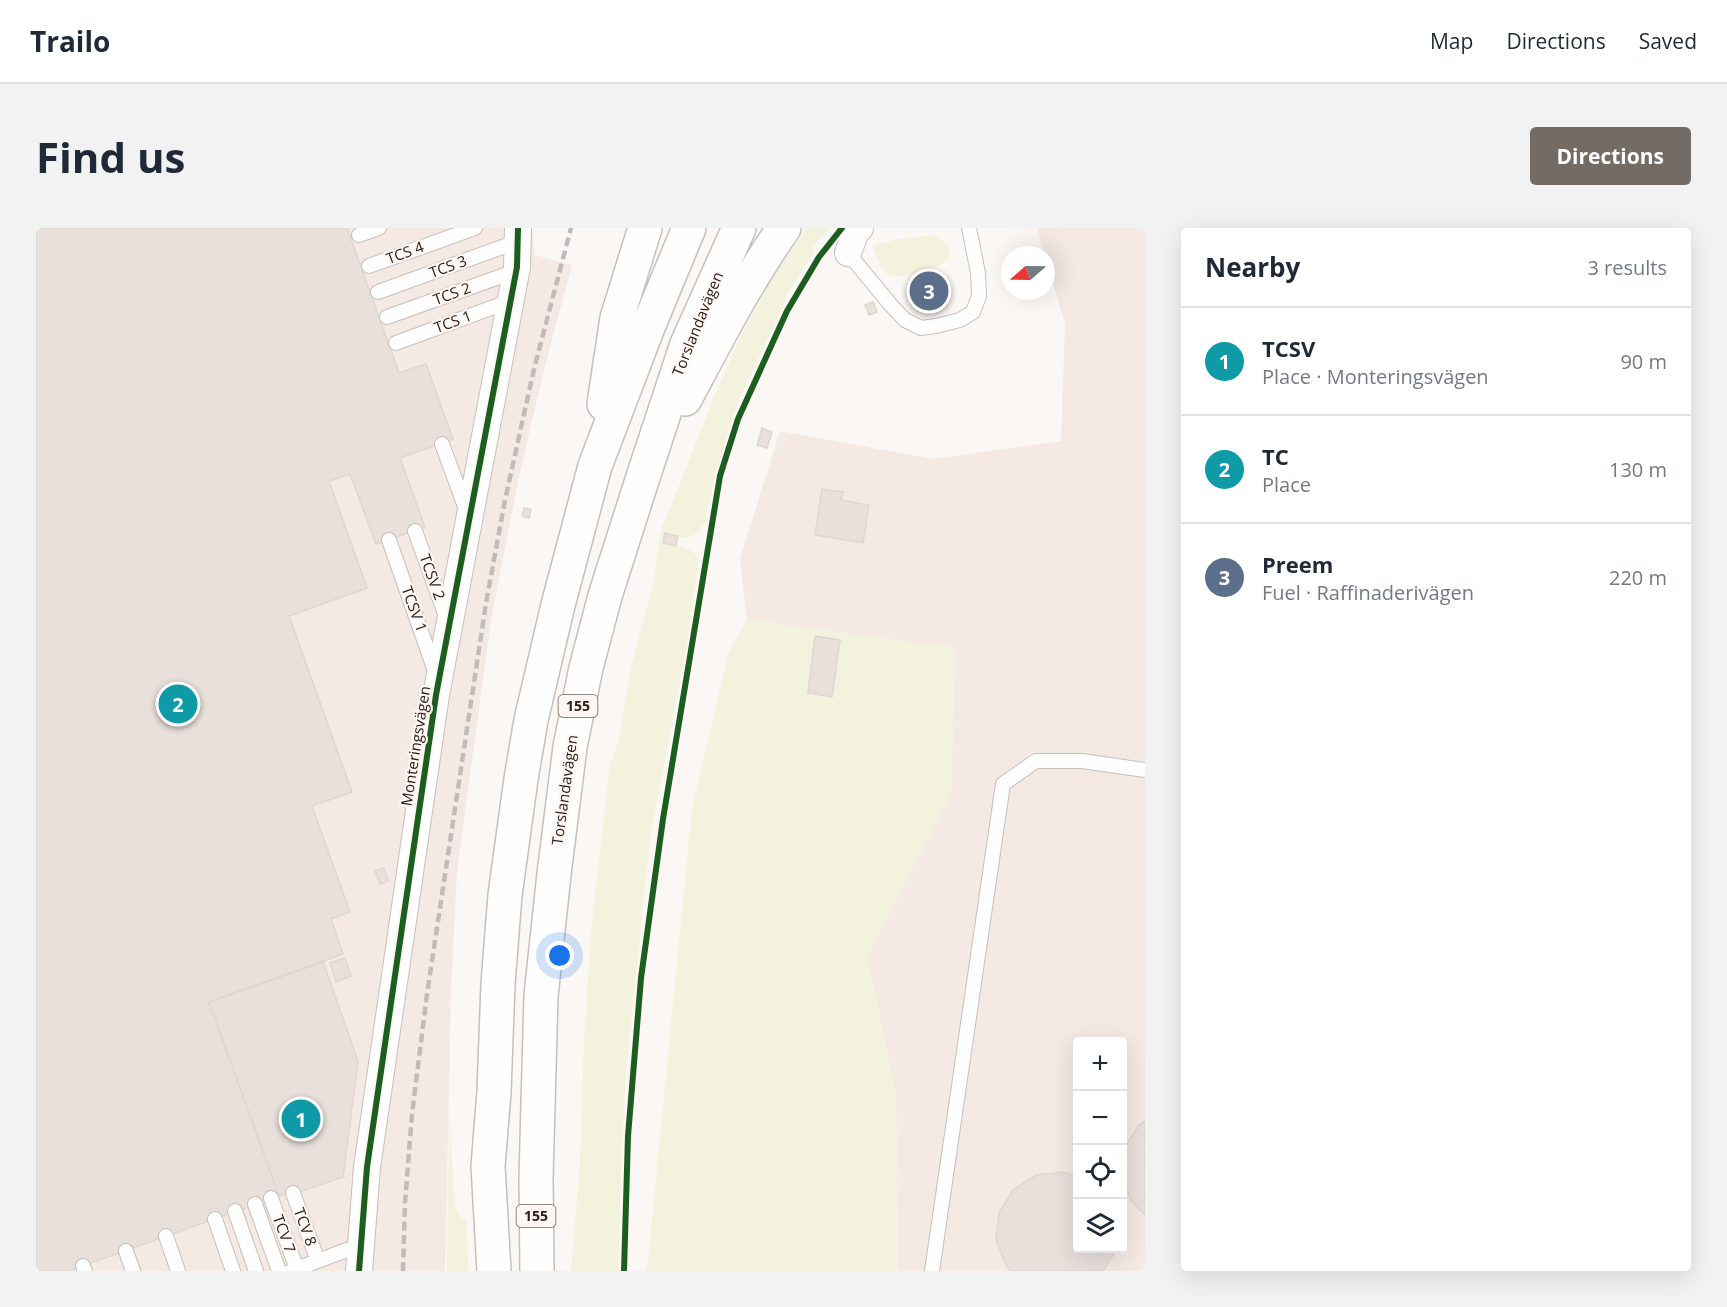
<!DOCTYPE html>
<html lang="en">
<head>
<meta charset="utf-8">
<style>
	:root { --surface:#fff; --page:#f2f2f3; --text:#1f2937; --muted:#747a83; --line:#e0e1e3; --accent:#746b65 }
	body { margin:0; font-family:"Open Sans",sans-serif; background:var(--page); color:var(--text) }
	.controls { position:absolute; right:18px; bottom:18px; display:grid; overflow:hidden; border-radius:6px; box-shadow:0 6px 24px #0002 }
	.controls button { width:54px; height:54px; display:grid; place-items:center; padding:0; border:0; border-bottom:2px solid var(--line); background:var(--surface); color:var(--text); font:30px sans-serif }
	.compass { position:absolute; left:965px; top:18px; width:54px; height:54px; border-radius:50%; background:var(--surface); box-shadow:0 6px 24px #0002; rotate:250deg }
	.you { position:absolute; left:524px; top:728px; width:21px; height:21px; margin:-15px; border:4px solid #fff; border-radius:50%; background:#1a73e8; box-shadow:0 0 0 9px #1a73e833 }
	.badge { display:grid; place-items:center; width:39px; height:39px; border-radius:50%; background:var(--accent); color:#fff; font-size:20px; font-weight:700 }
	.pin { position:absolute; translate:-50% -50%; border:3px solid #fff; box-shadow:0 2px 6px #0006 }
	.list { margin:0; padding:0; list-style:none }
	h2 { display:flex; justify-content:space-between; align-items:center; height:78px; margin:0; padding:0 24px; font-size:26px }
	h2 small { font-size:20px; font-weight:400; color:var(--muted) }
	.list li { display:grid; grid-template-columns:39px 1fr auto; gap:18px; align-items:center; box-sizing:border-box; height:108px; padding:0 24px; border-top:2px solid var(--line) }
	.list b { display:block; font-size:22px; white-space:nowrap }
	.list p { margin:0; font-size:20px; white-space:nowrap; color:var(--muted) }
	.list em { font-size:20px; font-style:normal; color:var(--muted) }
	.icon { flex:none; width:33px; height:33px; fill:none; stroke:currentColor; stroke-width:2; stroke-linecap:round; stroke-linejoin:round }
	.map { position:relative; flex:none; width:1109px; height:1043px; overflow:hidden; border-radius:6px }
	header { display:flex; align-items:center; gap:36px; box-sizing:border-box; height:84px; padding:0 30px; background:var(--surface); border-bottom:2px solid var(--line) }
	header strong { font-size:28px }
	nav { display:flex; gap:33px; margin-inline-start:auto; font-size:21px }
	.intro { display:flex; align-items:center; justify-content:space-between; box-sizing:border-box; height:144px; padding:0 36px }
	h1 { margin:0; font-size:42px }
	.button { padding:15px 27px; border-radius:6px; background:var(--accent); color:#fff; font-size:21px; font-weight:700 }
	main { display:flex; gap:36px; padding:0 36px }
	aside { flex:1; background:var(--surface); border-radius:6px; box-shadow:0 6px 24px #0002 }
	.map>svg:first-child { display:block }
</style>
</head>
<body>
<header>
<strong>Trailo</strong>
<nav><a>Map</a><a>Directions</a><a>Saved</a></nav>
</header>
<div class="intro"><h1>Find us</h1><a class="button">Directions</a></div>
<main>
<div class="map">
<svg width="1109" height="1043" viewBox="0 0 1109 1043">
	<rect width="100%" height="100%" fill="#fbf7f5"/>
	<path fill="#f5eae3" fill-rule="evenodd" d="M 0,0 L 496,0 L 499,27 L 536,37 L 510,134 L 484,244 L 456,386 L 421,643 L 415,765 L 409,1043 L 0,1043 Z
		M 1001,0 L 1109,0 L 1109,1043 L 862,1043 L 860,868 L 831,728 L 915,566 L 919,420 L 711,392 L 704,331 L 744,203 L 897,231 L 1025,213 L 1029,96 ZM 1042,814 L 1086,814 L 1086,1020 L 1042,1020 Z"/>
	<path fill="#f2f2dd" d="M 771,0 L 795,0 L 775,20 L 778,25 L 752,64 L 747,79 L 704,169 L 692,204 L 678,253 L 669,294 L 663,303 L 655,309 L 647,310 L 629,306 L 628,315 C 637,317 654,319 660,327 C 662,330 662,334 662,337 L 651,416 L 614,611 L 590,843 L 585,937 L 583,1043 L 535,1043 L 544,935 L 548,813 L 555,703 L 574,536 L 580,522 L 583,509 L 595,440 L 619,348 L 623,310 L 627,295 L 630,291 L 678,169 L 706,106 L 736,50 Z
		M 896,7 C 906,11 915,17 914,29 C 905,40 881,47 867,48 C 863,49 857,47 852,47 L 843,35 L 836,18 L 863,11 Z
		M 711,392 L 919,420 L 915,566 L 831,728 L 860,868 L 862,1043 L 611,1043 L 656,580 L 693,423 Z
		M 413,884 L 419,976 L 423,988 L 431,993 L 432,1043 L 411,1043 Z"/>
	<path fill="#e9e0dc" stroke="#ded6d1" stroke-width="1.5" d="M 0,0 L 311,0 L 363,145 L 390,136 L 417,211 L 364,230 L 389,299 L 340,316 L 314,246 L 293,253 L 331,360 L 253,388 L 316,564 L 276,578 L 314,684 L 295,691 L 307,726 L 173,774 L 243,968 L 32,1043 L 0,1043 Z
		M 900,56 L 902,62 L 886,68 L 884,63 Z
		M 837,74 L 841,84 L 833,87 L 829,77 Z
		M 726,200 L 736,204 L 731,220 L 721,217 Z
		M 786,261 L 807,264 L 805,272 L 833,277 L 827,315 L 779,307 Z
		M 488,280 L 495,281 L 493,290 L 486,288 Z
		M 629,305 L 642,308 L 640,318 L 627,315 Z
		M 779,408 L 804,412 L 796,469 L 772,465 Z
		M 348,640 L 352,653 L 344,656 L 339,643 Z
		M 309,730 L 315,748 L 300,754 L 294,735 Z
		M 287,734 L 322,833 L 307,949 L 266,963 L 243,968 L 173,774 Z
		M 1109,893 L 1109,987 L 1095,973 L 1086,949 L 1088,920 L 1103,897 Z
		M 1027,944 L 1042,949 L 1042,1020 L 1079,1020 L 1079,1024 L 1067,1043 L 975,1043 L 970,1037 L 960,1012 L 963,985 L 977,962 L 1000,947 Z"/>
	<g fill="none" stroke-linecap="round" stroke-linejoin="round">
		<defs>
			<path id="lane" d="M 323,7 L 343,0
				M 812,25 L 854,76 L 869,92 L 885,100 L 900,98 L 924,92 L 937,84 L 943,68 L 942,45 L 933,0
				M 333,38 L 439,0
				M 342,64 L 483,13
				M 351,89 L 480,43
				M 360,115 L 474,73
				M 406,216 L 431,284
				M 379,303 L 411,391
				M 353,312 L 400,446
				M 257,965 L 282,1033
				M 235,970 L 261,1041
				M 219,976 L 243,1043
				M 199,983 L 220,1043
				M 179,991 L 197,1043
				M 130,1008 L 142,1043
				M 90,1023 L 97,1043
				M 47,1038 L 49,1043
				M 255,1043 L 324,1017
				M 896,1043 L 967,556 L 1000,533 L 1046,533 L 1109,542"/>
			<path id="street" d="M 812,25 L 820,3 L 824,0
				M 323,1043 L 331,939 L 400,467 L 481,39 L 482,0"/>
			<path id="primary" d="M 649,171 C 680,113 710,54 748,0
				M 568,176 L 581,90 L 609,0
				M 458,1043 L 452,938 L 458,864 L 462,756 L 469,667 L 485,551 L 495,492 L 522,377 L 559,238 L 612,99 L 653,0
				M 501,1043 L 500,950 L 505,768 L 518,646 L 534,519 L 550,440 L 569,368 L 608,246 L 651,116 L 703,0"/>
		</defs>
		<use href="#lane" stroke="#c7bfba" stroke-width="16"/>
		<use href="#street" stroke="#c7bfba" stroke-width="28"/>
		<use href="#primary" stroke="#c7bfba" stroke-width="36"/>
		<use href="#lane" stroke="#fefefe" stroke-width="14"/>
		<use href="#street" stroke="#fefefe" stroke-width="26"/>
		<use href="#primary" stroke="#fefefe" stroke-width="33"/>
		<path stroke="#bfbcbb" stroke-width="4.5" stroke-dasharray="9 4.5" stroke-linecap="butt" d="M 367,1043 L 369,975 L 376,886 L 391,766 L 450,375 L 469,272 L 498,141 L 535,0"/>
		<defs>
			<path id="cycleway" d="M 323,1043 L 331,939 L 400,467 L 481,39 L 482,0
				M 588,1043 L 592,908 L 605,750 L 627,591 L 684,248 L 702,191 L 751,83 L 783,29 L 806,0"/>
		</defs>
		<use href="#cycleway" stroke="#fef6f2" stroke-width="10"/>
		<use href="#cycleway" stroke="#1b5e20" stroke-width="6"/>
	</g>
	<g text-anchor="middle" stroke-width="4.5" stroke-linejoin="round" paint-order="stroke">
		<g fill="#fef6f2" stroke="#6b6059" stroke-width="1.5">
			<rect x="522.5" y="467" width="39" height="22" rx="4.5"/>
			<rect x="480.5" y="977" width="39" height="22" rx="4.5"/>
		</g>
		<g font-size="14" font-weight="bold" fill="#2c2018">
			<text x="542" y="483">155</text>
			<text x="500" y="993">155</text>
		</g>
		<g font-size="15" fill="#2c2018" stroke="#fef6f2">
			<text transform="translate(369 25) rotate(-20)" y="5">TCS 4</text>
			<text transform="translate(412 39) rotate(-20)" y="5">TCS 3</text>
			<text transform="translate(416 66) rotate(-20)" y="5">TCS 2</text>
			<text transform="translate(417 94) rotate(-20)" y="5">TCS 1</text>
			<text transform="translate(662 96) rotate(-68)" y="5">Torslandavägen</text>
			<text transform="translate(396 349) rotate(70)" y="5">TCSV 2</text>
			<text transform="translate(378 381) rotate(70)" y="5">TCSV 1</text>
			<text transform="translate(380 518) rotate(-81)" y="5">Monteringsvägen</text>
			<text transform="translate(529 562) rotate(-82)" y="5">Torslandavägen</text>
			<text transform="translate(269 999) rotate(70)" y="5">TCV 8</text>
			<text transform="translate(248 1006) rotate(70)" y="5">TCV 7</text>
		</g>
	</g>
</svg>
<div class="controls">
<button>+</button>
<button>−</button>
<button><svg class="icon" aria-label="locate" viewBox="0 0 24 24"><circle cx="12" cy="12" r="6"/><path d="M12 2v4M12 18v4M2 12h4M18 12h4"/></svg></button>
<button><svg class="icon" aria-label="layers" viewBox="0 0 24 24"><path d="M12 4l9 5-9 5-9-5zM3 14l9 5 9-5"/></svg></button>
</div>
<svg class="compass" viewBox="-18 -18 36 36"><path d="M0-13l5 13h-10z" fill="#e53935"/><path d="M0 13l5-13h-10z" fill="#747a83"/></svg>
<div class="you"></div>
<div class="pin badge" style="left:265px;top:891px;background:#0f9aa8">1</div>
<div class="pin badge" style="left:142px;top:476px;background:#0f9aa8">2</div>
<div class="pin badge" style="left:893px;top:63px;background:#5c6f8a">3</div>
</div>
<aside>
<h2>Nearby<small>3 results</small></h2>
<ul class="list">
<li><span class="badge" style="background:#0f9aa8">1</span><div><b>TCSV</b><p>Place · Monteringsvägen</p></div><em>90 m</em></li>
<li><span class="badge" style="background:#0f9aa8">2</span><div><b>TC</b><p>Place</p></div><em>130 m</em></li>
<li><span class="badge" style="background:#5c6f8a">3</span><div><b>Preem</b><p>Fuel · Raffinaderivägen</p></div><em>220 m</em></li>
</ul>
</aside>
</main>
</body>
</html>
